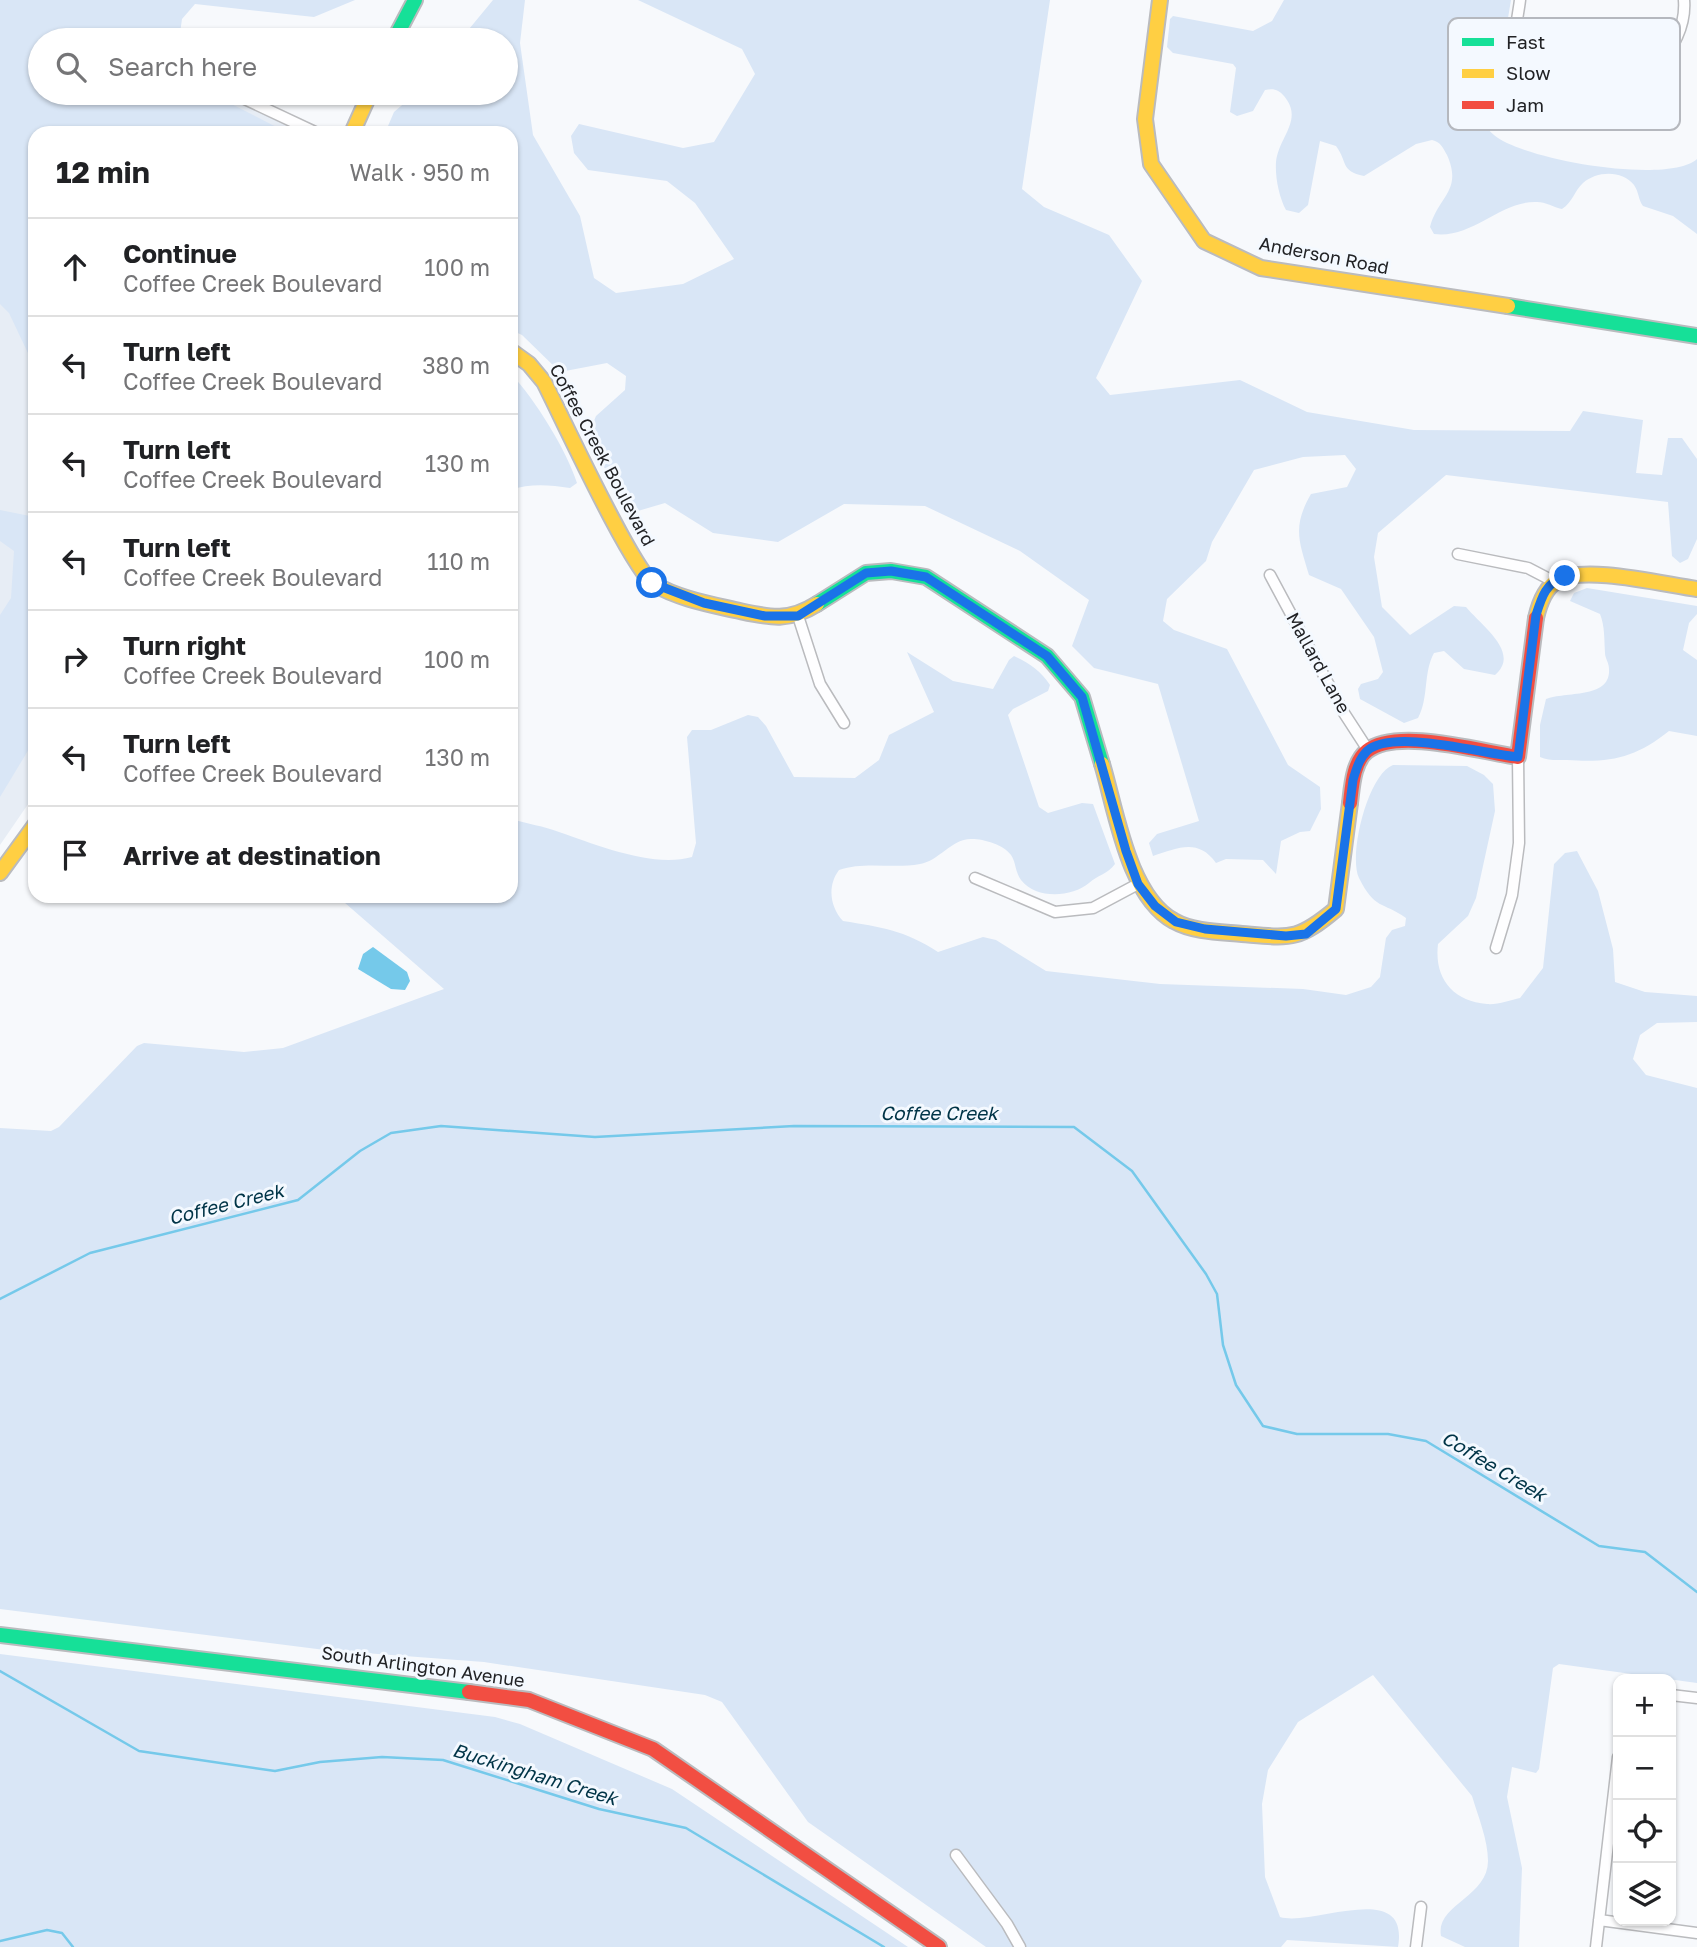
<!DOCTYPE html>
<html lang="en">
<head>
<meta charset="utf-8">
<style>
	:root { --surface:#fff; --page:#f2f2f2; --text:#202124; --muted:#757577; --line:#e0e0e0 }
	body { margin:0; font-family:"Golos Text",sans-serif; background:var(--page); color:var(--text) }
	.controls { position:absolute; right:21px; bottom:21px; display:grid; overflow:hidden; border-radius:14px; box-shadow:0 2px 5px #0004 }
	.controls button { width:63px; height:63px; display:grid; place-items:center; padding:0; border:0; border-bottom:2px solid var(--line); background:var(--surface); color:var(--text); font:35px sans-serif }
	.stop { position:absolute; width:21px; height:21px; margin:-16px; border:5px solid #1a73e8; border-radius:50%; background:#fff }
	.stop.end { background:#1a73e8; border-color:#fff; box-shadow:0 2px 7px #0008 }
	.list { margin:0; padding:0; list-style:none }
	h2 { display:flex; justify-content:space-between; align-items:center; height:91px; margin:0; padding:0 28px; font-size:30px }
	h2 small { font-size:23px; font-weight:400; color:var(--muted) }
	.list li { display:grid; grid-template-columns:46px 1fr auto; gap:21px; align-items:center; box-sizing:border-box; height:98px; padding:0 28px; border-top:2px solid var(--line) }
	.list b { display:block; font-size:26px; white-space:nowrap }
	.list p { margin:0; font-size:23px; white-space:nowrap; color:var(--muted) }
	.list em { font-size:23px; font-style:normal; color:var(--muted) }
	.icon { flex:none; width:38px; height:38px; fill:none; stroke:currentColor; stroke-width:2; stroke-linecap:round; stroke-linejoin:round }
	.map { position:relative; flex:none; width:1697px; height:1947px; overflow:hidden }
	.search { position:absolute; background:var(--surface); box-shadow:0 2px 5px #0004; left:28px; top:28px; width:490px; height:77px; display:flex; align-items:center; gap:18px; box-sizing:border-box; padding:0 24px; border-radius:38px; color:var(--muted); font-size:26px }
	.panel { position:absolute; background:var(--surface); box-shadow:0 2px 5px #0004; left:28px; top:126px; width:490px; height:777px; border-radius:21px }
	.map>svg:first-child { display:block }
</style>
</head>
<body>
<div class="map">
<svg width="1697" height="1947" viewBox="0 0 1697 1947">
	<rect width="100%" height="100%" fill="#f7f9fc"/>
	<path fill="#e7edf5" d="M 0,38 L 40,93 L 219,93 L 302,133 L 35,133 L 35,794 L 0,845 Z"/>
	<path fill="#d9e6f6" d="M 0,0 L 355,0 L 314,17 L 195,4 L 182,19 L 179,40 L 40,40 L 40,93 L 210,93 L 288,133 L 35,133 L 35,368 L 9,313 L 0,304 Z
		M 493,0 L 525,0 L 520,43 L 533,135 L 580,216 L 594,278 L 616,293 L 683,284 L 734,259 L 695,203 L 667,181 L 588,170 L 574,153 L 571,136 L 579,124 L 683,148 L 714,142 L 755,74 L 742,49 L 638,0 L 1050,0 L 1022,189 L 1044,207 L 1109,235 L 1142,281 L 1096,378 L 1110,395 L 1240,380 L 1307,412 L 1414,430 L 1570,431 L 1583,411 L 1643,420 L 1636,473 L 1662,475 L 1668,438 L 1682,438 L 1697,459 L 1697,539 L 1688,559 L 1680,563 L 1672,556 L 1668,502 L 1446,475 L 1378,533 L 1374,557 L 1382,607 L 1410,635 L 1454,606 L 1466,607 C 1482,626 1521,653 1495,675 L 1464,669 L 1444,651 L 1434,653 C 1423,673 1429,698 1418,718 L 1404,723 L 1360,699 L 1358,689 L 1361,684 L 1378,679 L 1383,672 L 1374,637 L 1341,589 L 1309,575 C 1299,541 1292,527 1311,494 L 1347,487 L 1356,469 L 1345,455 L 1303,457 L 1254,470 L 1212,542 L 1206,561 L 1167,599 L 1163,621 L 1174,630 L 1227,649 L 1288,765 L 1320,787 L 1321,809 L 1310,831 L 1300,832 L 1281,841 L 1276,874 L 1263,860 L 1226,859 L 1216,863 C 1198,838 1178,848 1153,856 L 1149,843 L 1157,834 L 1199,821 L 1158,684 L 1094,668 L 1072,646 L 1089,600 L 1020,551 L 925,506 L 844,504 L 778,542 L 713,533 L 665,503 L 631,513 L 587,438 L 596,416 L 625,390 L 626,376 L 607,363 L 560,372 L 522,335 L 511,330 L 511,133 L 385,133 L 394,112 L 416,93 L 506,93 L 506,40 L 460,40 Z
		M 1284,0 L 1511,0 L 1504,42 L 1461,76 C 1462,98 1478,121 1494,135 C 1523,160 1668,185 1697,159 L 1697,234 L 1673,216 L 1643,206 C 1638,199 1639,192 1634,185 C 1622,170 1597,171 1583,183 C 1574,191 1573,202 1562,209 C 1553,207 1544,201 1535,202 C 1499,202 1472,239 1434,234 L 1430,227 C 1438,196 1463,191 1447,155 C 1443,148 1441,142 1432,140 L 1416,144 L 1364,176 C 1340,171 1348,162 1336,146 L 1320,141 L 1308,205 L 1299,213 L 1286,210 C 1279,197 1275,177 1276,162 C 1279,136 1304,120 1284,96 C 1279,90 1274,88 1265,90 L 1253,111 L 1237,116 L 1230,112 L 1236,68 L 1233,64 L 1173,53 L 1167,47 L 1170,19 L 1173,16 L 1253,31 L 1272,21 Z
		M 511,374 C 535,399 567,451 577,483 L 570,488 C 550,485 530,483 511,490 Z
		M 0,510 L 35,517 L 35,739 L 0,797 L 0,615 L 11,598 L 14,551 L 0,541 Z
		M 1587,588 L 1697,606 L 1697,614 L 1689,623 L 1683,650 L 1697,660 L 1697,736 L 1669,731 C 1635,758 1611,763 1567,760 C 1558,760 1548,761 1540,757 L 1540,725 L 1546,699 C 1566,691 1611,699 1609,669 C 1609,663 1605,658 1605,653 C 1604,639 1605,627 1600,614 L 1570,601 L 1574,593 Z
		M 907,652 L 953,681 L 993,689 L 1009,660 L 1014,656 C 1029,663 1041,671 1050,685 L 1048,691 L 1013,709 L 1008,715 L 1039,807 L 1048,813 L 1082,803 L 1093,804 L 1115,864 C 1108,874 1098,875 1089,883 C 1072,897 1037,900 1021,880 C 1015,872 1016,862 1011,855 C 1004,845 984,839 972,839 C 952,838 939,861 920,864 C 893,869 865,861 839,870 C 827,886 830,907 843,921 C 881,927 904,930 938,952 L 983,937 L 996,940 L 1046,971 L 1160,984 L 1303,989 L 1346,995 L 1371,987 L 1380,977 L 1386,938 L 1392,930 L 1405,926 L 1406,918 C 1382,901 1375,910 1359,878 C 1348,855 1368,774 1393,765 L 1467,766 L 1484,775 L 1493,784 L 1495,811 L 1476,898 L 1468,916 L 1438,944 C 1434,978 1452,1001 1487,1004 C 1497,1005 1511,1000 1520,998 L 1543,968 L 1554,864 L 1565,853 L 1577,851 L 1598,891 L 1613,949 L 1615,982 L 1645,992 L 1697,996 L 1697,1022 L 1657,1023 L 1640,1035 L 1633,1059 L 1646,1075 L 1697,1088 L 1697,1683 L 1559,1664 L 1553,1668 L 1539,1769 L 1536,1773 L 1512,1767 L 1507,1797 L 1522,1868 L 1519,1947 L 1465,1947 L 1441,1936 C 1435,1905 1488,1897 1488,1861 C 1488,1840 1478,1816 1472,1796 L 1373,1675 L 1298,1722 L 1268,1770 L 1262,1804 L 1265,1877 L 1280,1917 C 1313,1927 1410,1878 1398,1947 L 1287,1940 L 1281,1947 L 986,1947 L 808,1822 L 722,1702 L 705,1695 L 484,1662 L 325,1650 L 0,1609 L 0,1128 L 51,1131 L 59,1127 L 137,1046 L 144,1043 L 244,1052 L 283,1048 L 444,989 L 337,896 L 511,896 L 512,819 C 527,824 544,826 559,832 C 597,845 652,868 692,857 L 696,843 L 687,737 L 692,730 L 711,730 L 748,715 L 758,717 L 766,726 L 794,777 L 855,778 L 879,760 L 889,735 L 934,712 Z
		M 0,1654 L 495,1717 L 520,1724 L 672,1789 L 908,1947 L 0,1947 Z"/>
	<path fill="#75c9ea" d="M 373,947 L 407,972 L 410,981 L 405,990 L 391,989 L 358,969 L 363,954 Z"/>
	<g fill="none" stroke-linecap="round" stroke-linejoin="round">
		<path stroke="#75c9ea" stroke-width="2.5" d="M 0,1299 L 90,1253 L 298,1200 L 360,1151 L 391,1133 L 441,1126 L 595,1137 L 794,1126 L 1074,1127 L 1132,1171 L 1206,1274 L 1217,1294 L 1223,1345 L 1236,1385 L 1263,1426 L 1297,1434 L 1388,1434 L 1426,1441 L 1599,1546 L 1645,1552 L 1697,1592
			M 0,1671 L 139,1751 L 275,1771 L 320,1762 L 382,1757 L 443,1760 L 599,1809 L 686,1828 L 884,1947
			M 0,1941 L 47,1930 L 62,1933 L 73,1947"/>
		<defs>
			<path id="street" d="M 1520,0 C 1518,18 1511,41 1518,59 C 1530,94 1579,105 1610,90 C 1622,84 1634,73 1646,66 C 1657,58 1672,50 1677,37 C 1682,26 1685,12 1684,0
				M 232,93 L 317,133
				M 1458,554 L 1528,568 L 1553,581
				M 1270,575 L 1344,713 L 1368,750
				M 798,616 L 820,684 L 844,723
				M 975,878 L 1055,912 L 1093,908 L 1138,884
				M 1496,948 L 1512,895 L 1519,843 L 1518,757
				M 1671,1695 L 1697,1698
				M 956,1855 L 1007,1924 L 1020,1947
				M 1599,1920 L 1697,1933
				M 1416,1947 L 1421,1907
				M 1596,1947 L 1618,1757"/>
			<path id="fast" d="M 394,40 L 415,0
				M 1508,306 L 1697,336
				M 817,604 L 866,573 L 891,571 L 926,577 L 1047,656 L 1082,697 L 1102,764
				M 0,1635 L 469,1692"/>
			<path id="slow" d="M 1160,0 L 1145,119 L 1151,164 L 1204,241 L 1261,268 L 1508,306
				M 352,133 L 370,93
				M 511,351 L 529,364 L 544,382 C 561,415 632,570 654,584 C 677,598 709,604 735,610 C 768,617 787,623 817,604
				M 1536,618 C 1539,605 1545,588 1557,581 C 1582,564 1666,585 1697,589
				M 1102,764 C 1116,810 1128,896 1174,921 C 1193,932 1221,932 1242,934 C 1291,938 1298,941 1336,909 L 1350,803
				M 0,873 L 35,825"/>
			<path id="jam" d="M 1350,803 C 1352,787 1353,762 1367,751 C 1397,727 1482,752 1518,757 L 1536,618
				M 469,1692 L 529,1700 L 653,1749 L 939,1947"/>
		</defs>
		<use href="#street" stroke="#babbbe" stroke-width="13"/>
		<use href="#fast" stroke="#babbbe" stroke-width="18"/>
		<use href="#slow" stroke="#babbbe" stroke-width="18"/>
		<use href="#jam" stroke="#babbbe" stroke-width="18"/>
		<use href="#street" stroke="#fefeff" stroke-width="10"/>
		<use href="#fast" stroke="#16e098" stroke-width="14"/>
		<use href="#slow" stroke="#ffcf43" stroke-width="14"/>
		<use href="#jam" stroke="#f24e42" stroke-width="14"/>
	</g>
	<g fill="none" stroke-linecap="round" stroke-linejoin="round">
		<path stroke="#1a73e8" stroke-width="9" d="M 652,583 L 704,603 L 765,616 L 798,616 L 866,573 L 891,571 L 926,577 L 1047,656 L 1082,697 L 1126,851 L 1138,884 L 1155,906 L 1176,922 L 1205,929 L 1286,936 L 1306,934 L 1336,909 L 1353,780 C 1356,770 1359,759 1367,751 C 1392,728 1484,754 1518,757 L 1536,615 C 1542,596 1546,583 1565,576"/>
	</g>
	<g text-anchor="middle" stroke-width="6" stroke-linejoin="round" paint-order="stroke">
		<g font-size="18" fill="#212225" stroke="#f4f9ff">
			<text transform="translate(1324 256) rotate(11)" y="6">Anderson Road</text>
			<text transform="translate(602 455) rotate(62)" y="6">Coffee Creek Boulevard</text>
			<text transform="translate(1318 663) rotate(61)" y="6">Mallard Lane</text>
			<text transform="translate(423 1667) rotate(8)" y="6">South Arlington Avenue</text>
		</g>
		<g font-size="19" font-style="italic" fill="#003447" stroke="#f4f9ff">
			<text x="939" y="1120">Coffee Creek</text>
			<text transform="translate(226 1204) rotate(-14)" y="7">Coffee Creek</text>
			<text transform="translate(1494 1466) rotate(31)" y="7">Coffee Creek</text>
			<text transform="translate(535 1774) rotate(17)" y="7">Buckingham Creek</text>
		</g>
	</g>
	<rect x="1448" y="18" width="232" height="112" rx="10" fill="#f4f9ff" stroke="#b5b8be" stroke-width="2"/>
	<rect x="1462" y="38" width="32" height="8" fill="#16e098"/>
	<rect x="1462" y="69" width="32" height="9" fill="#ffcf43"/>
	<rect x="1462" y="101" width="32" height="8" fill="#f24e42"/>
	<g font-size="19" fill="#212225">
		<text x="1506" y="49">Fast</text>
		<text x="1506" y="80">Slow</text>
		<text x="1506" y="112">Jam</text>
	</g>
</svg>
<div class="controls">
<button>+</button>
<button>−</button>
<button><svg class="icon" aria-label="locate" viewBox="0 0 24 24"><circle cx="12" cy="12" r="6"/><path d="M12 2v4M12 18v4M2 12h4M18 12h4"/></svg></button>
<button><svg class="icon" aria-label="layers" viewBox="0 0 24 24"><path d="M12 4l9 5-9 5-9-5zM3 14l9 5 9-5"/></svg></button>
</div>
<div class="stop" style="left:652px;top:583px"></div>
<div class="stop end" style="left:1565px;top:576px"></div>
<div class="search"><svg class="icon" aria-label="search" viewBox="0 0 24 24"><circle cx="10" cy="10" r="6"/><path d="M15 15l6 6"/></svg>Search here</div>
<section class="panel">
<h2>12 min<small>Walk · 950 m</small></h2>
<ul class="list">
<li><svg class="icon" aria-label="ahead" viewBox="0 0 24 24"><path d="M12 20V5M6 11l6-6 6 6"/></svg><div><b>Continue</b><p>Coffee Creek Boulevard</p></div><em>100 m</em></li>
<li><svg class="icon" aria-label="left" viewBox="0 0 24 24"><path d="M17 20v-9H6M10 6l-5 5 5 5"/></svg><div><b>Turn left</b><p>Coffee Creek Boulevard</p></div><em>380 m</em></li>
<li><svg class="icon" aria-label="left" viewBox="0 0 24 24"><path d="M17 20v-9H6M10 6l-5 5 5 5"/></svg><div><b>Turn left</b><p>Coffee Creek Boulevard</p></div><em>130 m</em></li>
<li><svg class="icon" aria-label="left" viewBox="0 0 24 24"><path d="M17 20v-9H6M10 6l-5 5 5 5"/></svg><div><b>Turn left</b><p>Coffee Creek Boulevard</p></div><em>110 m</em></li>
<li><svg class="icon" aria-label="right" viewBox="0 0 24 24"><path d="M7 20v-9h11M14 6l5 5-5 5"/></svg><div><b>Turn right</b><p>Coffee Creek Boulevard</p></div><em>100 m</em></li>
<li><svg class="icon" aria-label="left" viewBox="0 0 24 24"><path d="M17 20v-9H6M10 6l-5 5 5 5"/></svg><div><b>Turn left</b><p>Coffee Creek Boulevard</p></div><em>130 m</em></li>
<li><svg class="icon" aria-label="arrive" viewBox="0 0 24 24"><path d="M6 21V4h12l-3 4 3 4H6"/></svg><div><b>Arrive at destination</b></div></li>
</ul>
</section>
</div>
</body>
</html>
